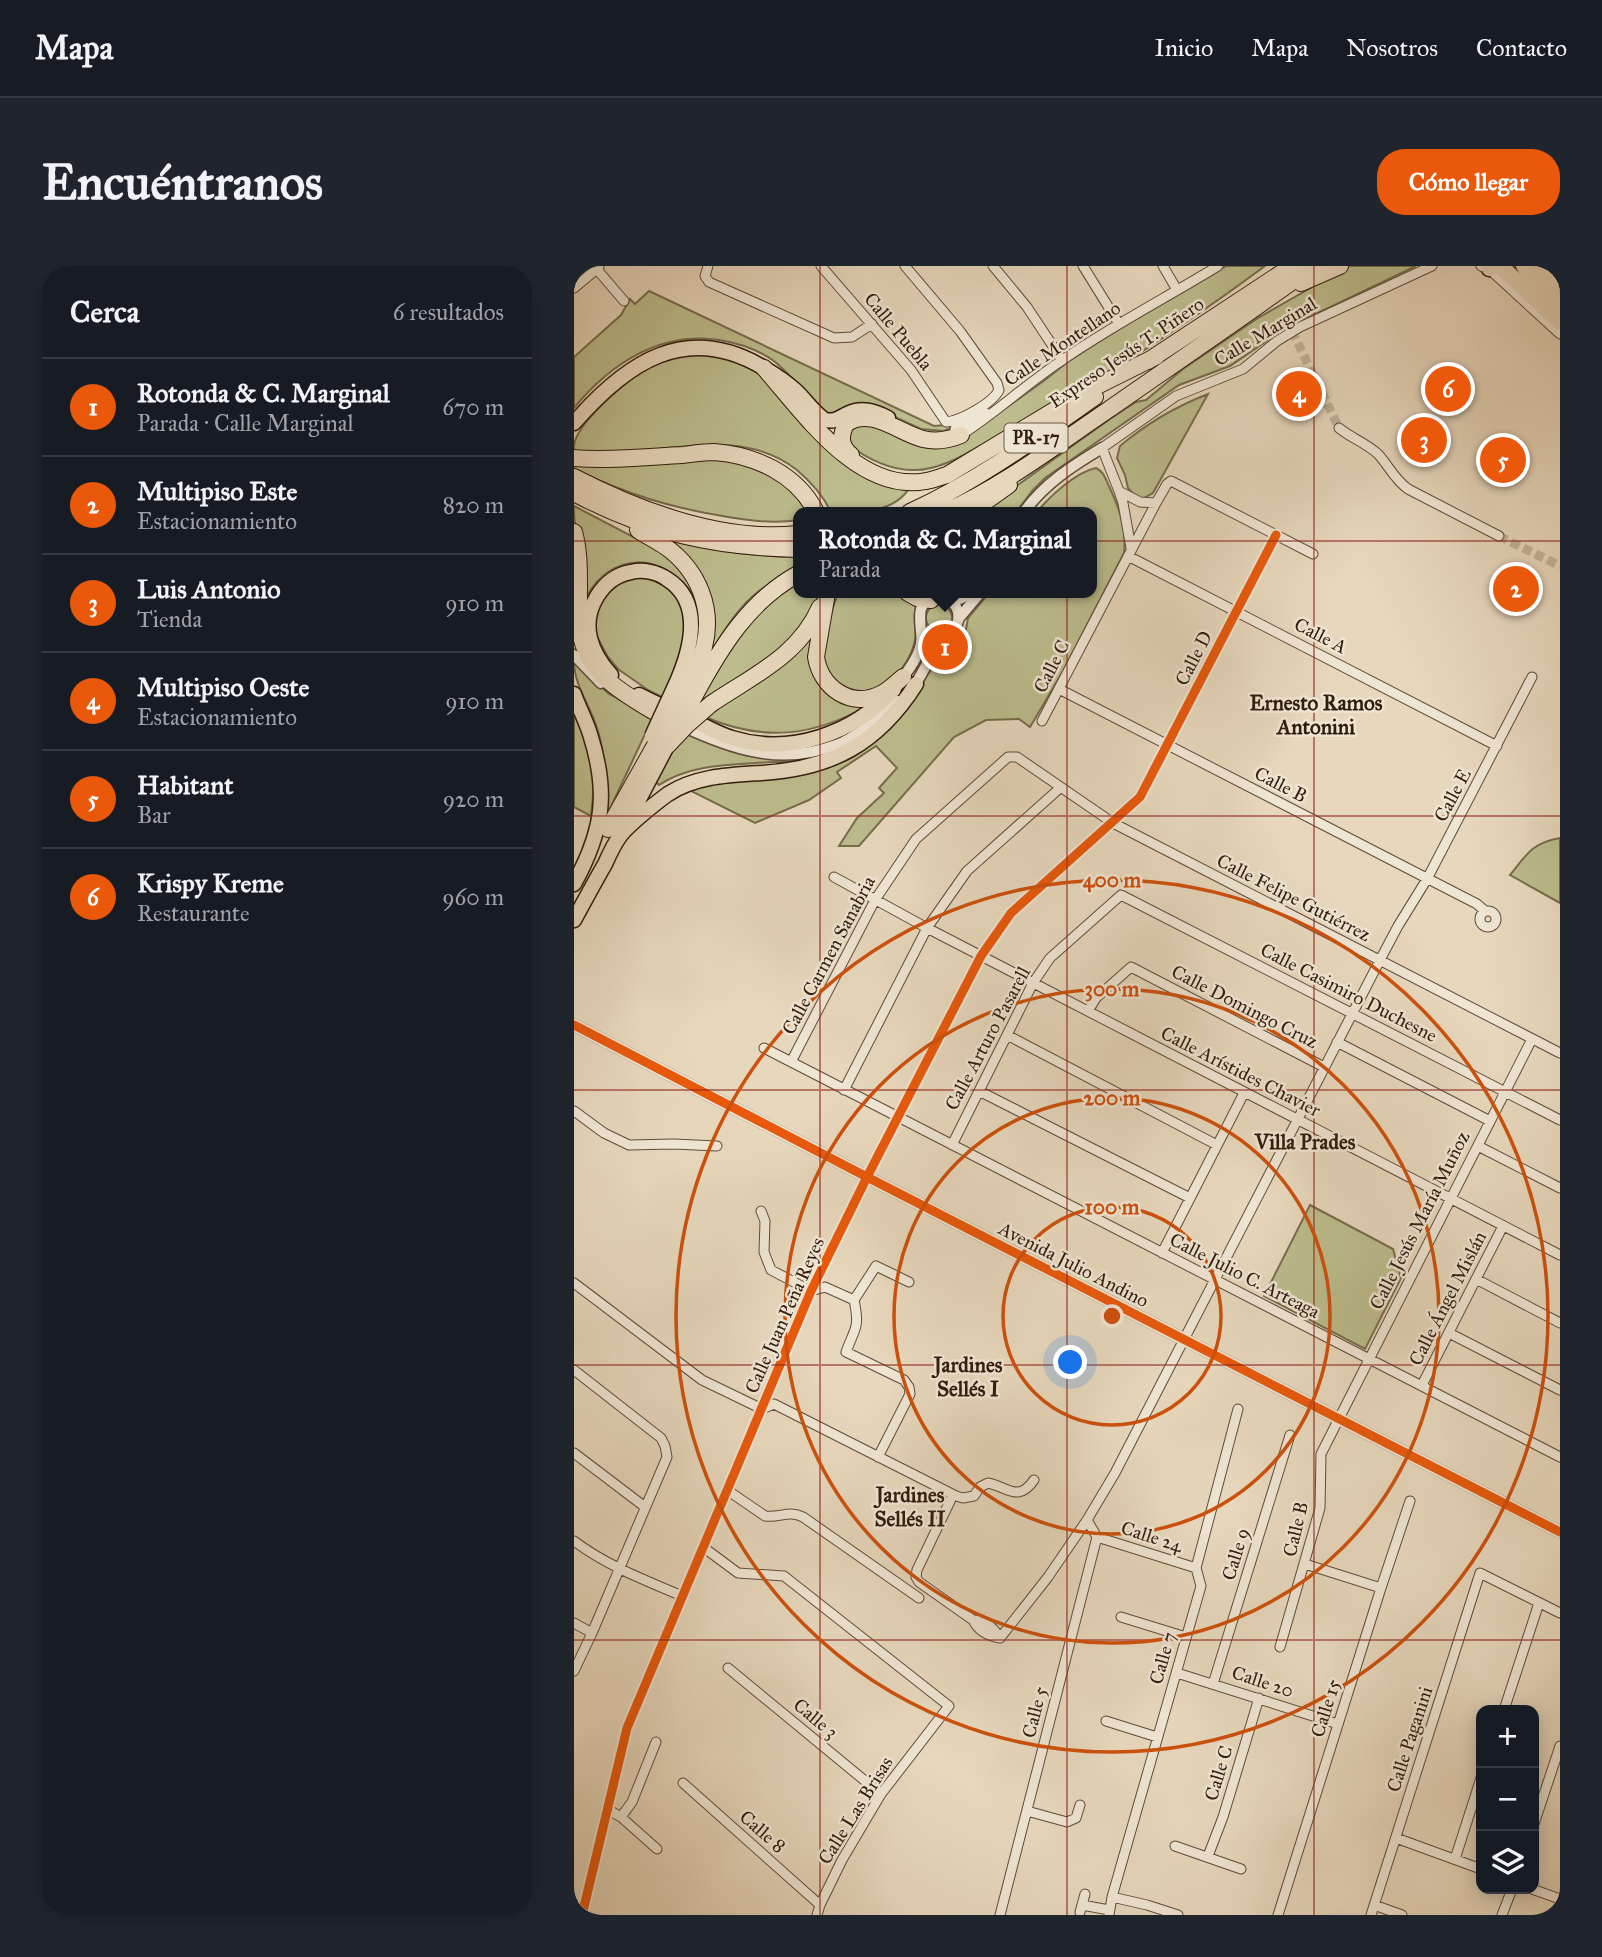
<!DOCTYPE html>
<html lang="es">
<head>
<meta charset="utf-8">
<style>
	:root { --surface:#171b24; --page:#20242c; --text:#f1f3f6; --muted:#9ea1a6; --line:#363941; --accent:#ea580c }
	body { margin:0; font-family:"IM FELL Great Primer",serif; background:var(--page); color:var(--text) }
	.controls { position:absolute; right:21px; bottom:21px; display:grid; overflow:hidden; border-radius:14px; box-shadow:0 4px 18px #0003 }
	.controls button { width:63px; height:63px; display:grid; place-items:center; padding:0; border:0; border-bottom:2px solid var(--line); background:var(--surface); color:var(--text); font:35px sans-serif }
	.you { position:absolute; left:497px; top:1097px; width:24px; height:24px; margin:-18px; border:5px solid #fff; border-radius:50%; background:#1a73e8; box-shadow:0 0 0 10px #1a73e833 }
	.badge { display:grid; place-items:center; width:46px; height:46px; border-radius:50%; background:var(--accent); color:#fff; font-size:23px; font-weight:700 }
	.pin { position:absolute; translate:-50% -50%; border:4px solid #fff; box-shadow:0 2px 7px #0006 }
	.popup { position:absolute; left:219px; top:241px; width:304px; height:91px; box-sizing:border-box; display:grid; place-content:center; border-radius:14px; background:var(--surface); filter:drop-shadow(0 2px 5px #0005); font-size:23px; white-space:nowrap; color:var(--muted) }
	.popup b { font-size:26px; color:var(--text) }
	.popup::after { content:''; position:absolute; left:50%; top:100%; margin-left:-14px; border:14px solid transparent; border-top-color:var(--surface) }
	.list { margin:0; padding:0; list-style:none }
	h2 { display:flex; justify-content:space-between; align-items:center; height:91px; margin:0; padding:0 28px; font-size:30px }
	h2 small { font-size:23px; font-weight:400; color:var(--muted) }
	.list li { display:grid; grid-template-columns:46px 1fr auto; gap:21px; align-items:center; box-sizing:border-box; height:98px; padding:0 28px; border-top:2px solid var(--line) }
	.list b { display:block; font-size:26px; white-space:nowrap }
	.list p { margin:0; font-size:23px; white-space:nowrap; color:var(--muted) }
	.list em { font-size:23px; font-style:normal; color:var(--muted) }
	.icon { flex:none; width:38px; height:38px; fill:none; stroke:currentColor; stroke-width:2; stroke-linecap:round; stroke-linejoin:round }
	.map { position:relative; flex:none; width:986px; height:1649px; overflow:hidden; border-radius:28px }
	header { display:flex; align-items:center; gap:42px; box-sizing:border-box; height:98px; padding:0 35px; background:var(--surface); border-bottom:2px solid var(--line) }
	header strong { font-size:33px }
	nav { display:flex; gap:38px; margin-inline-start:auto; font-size:24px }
	.intro { display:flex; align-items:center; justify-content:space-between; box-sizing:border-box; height:168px; padding:0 42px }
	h1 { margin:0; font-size:49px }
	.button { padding:18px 32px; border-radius:28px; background:var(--accent); color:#fff; font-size:24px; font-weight:700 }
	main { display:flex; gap:42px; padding:0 42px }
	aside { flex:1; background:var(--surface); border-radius:28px; box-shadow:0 4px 18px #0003 }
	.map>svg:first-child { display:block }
</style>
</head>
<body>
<header>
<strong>Mapa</strong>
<nav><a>Inicio</a><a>Mapa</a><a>Nosotros</a><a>Contacto</a></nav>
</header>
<div class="intro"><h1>Encuéntranos</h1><a class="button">Cómo llegar</a></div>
<main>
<aside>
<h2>Cerca<small>6 resultados</small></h2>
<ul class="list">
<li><span class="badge">1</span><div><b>Rotonda &amp; C. Marginal</b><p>Parada · Calle Marginal</p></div><em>670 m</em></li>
<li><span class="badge">2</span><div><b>Multipiso Este</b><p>Estacionamiento</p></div><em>820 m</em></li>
<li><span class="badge">3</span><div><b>Luis Antonio</b><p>Tienda</p></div><em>910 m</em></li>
<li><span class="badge">4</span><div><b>Multipiso Oeste</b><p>Estacionamiento</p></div><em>910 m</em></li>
<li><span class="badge">5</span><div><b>Habitant</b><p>Bar</p></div><em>920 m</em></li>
<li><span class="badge">6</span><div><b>Krispy Kreme</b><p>Restaurante</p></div><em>960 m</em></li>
</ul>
</aside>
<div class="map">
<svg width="986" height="1649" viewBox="0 0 986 1649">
	<rect width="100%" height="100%" fill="#e7d7bc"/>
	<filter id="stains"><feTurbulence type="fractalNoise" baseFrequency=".00286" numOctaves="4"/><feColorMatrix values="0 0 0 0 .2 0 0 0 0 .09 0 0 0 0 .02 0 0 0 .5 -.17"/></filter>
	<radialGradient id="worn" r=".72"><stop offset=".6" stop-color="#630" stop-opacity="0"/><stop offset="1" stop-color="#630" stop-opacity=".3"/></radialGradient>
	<path fill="#bcbc8c" stroke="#776c4c" stroke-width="2" d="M 652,0 L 691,0 C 606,63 513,124 420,173 C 395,185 369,204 341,204 C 315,205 292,192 272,177 L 272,163 L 286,154 L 344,174 L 405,161 L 471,114 L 495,95 L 590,34 Z
		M 775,0 L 842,0 L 710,63 L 656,100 L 605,119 L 471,212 L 459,224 L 442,246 L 406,246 L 536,153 L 562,136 L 572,134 L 609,103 L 684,52 Z
		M 75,25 L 360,160 L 385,158 L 370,165 L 358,164 L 347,163 L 308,145 L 253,149 C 234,132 220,111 200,95 C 183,83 165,77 145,74 C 86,65 36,98 0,142 L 0,91 L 47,49 L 56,33 L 61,38 Z
		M 117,87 L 148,88 L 181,101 L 255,183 L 336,221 C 320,248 285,246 257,246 C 249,229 237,216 223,204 C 172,164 108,183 49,186 C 33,187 16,186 0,186 C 0,183 0,177 1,175 C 8,153 55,112 75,101 C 88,94 102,91 117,87 Z
		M 634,128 L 579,227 L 570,232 L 563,232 L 554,222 L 551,209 L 543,192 L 546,180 C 572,158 603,140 634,128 Z
		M 135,192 L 172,196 L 207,215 L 221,228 L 235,246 L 224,246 L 224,254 C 201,258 177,255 154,251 C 97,242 52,228 0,203 L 0,195 Z
		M 522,202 C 530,206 531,212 535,220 C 545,242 553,262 550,287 L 488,407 L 456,461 L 445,453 L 412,454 L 380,471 L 285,580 L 265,580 L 283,552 L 310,527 L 305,522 L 323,502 L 302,480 L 263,506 L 267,512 L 235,534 L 181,557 L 113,523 L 133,516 L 227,507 L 335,438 L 368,386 L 387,372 L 392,363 L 394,352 L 415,327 L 518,327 L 518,246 L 463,246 C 476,230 502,206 522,202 Z
		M 0,240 L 90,287 L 102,297 L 120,322 L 129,364 L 119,388 C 119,374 119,339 114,328 C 90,284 36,287 13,330 C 8,300 0,270 0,240 Z
		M 99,275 L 163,287 L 209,291 L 224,290 L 224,303 C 166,326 151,363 122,414 L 137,366 L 98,277 Z
		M 50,311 L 82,311 L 107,331 L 113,355 L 105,395 L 88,431 L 74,424 L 44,403 L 34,391 L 21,367 L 23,339 L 29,328 Z
		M 224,312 L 224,327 L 245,327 C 227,384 176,401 130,433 L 127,432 L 174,352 Z
		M 264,327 L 328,327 L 344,337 C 337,350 343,361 341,374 C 339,387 329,403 320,412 C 295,437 255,425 249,390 C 247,376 259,341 264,327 Z
		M352 352a13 13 0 1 1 26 0a13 13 0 1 1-26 0Z
		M 239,369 L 246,410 L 295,439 C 239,471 190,476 131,451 Z
		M 0,396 L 35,428 L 79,451 L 34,547 L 33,548 C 31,521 32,491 24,465 C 18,442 0,420 0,396 Z
		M 0,439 L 16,489 L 20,519 L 17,550 L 0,541 Z
		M 114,466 L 238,490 C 226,496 212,496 199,496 C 161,499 118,497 85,519 L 81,515 L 97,487 Z
		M 986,572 L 986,637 L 936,609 C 953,588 958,577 986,572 Z
		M 736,939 L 819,983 L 827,1012 L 791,1083 L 690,1030 Z"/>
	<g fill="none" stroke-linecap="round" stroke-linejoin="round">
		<path stroke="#c3b299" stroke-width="9" stroke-dasharray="9 4.5" stroke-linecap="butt" d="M 718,65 L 765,162
			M 925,270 L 986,300"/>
		<defs>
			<path id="minor" d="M 20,0 L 50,35
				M 134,0 L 131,10 L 135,16 L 260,72 L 278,71 L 298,58
				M 247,0 L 337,104 L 372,156 C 386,155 419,137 425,124 L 423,117 L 386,65 L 331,0
				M 419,0 L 453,41 L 488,94
				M 509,0 L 545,58
				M 589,0 L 603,24
				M 907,0 L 915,3 L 986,68
				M 0,22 L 25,1
				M 765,162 C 777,172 792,177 804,188 C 815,200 820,213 834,223 L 925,270
				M 381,163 L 412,147
				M 387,169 C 422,147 452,118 487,95 C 537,60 592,32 644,0
				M 545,225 L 549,237 L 557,282
				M 582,237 L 566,236 L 545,225 L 528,182 L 602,130 L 669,103 L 703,75 L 726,61 L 858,0
				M 554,290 L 923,480
				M 485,423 L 903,638 L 911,645
				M 468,455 L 582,237 L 593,218 L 597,215 L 739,288
				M 260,611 L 353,662 L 986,989
				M906 653a8 8 0 1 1 16 0a8 8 0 1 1-16 0Z
				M 514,745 L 522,732 L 557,701 L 750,801
				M 433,769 L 643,879
				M 763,776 L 916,855
				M 190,782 L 986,1191
				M 217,796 L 301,634 L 342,573 L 434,491 L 443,491 L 539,557 L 986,787
				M 270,824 L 353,662 L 393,605 L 486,522
				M 405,825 L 616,932
				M 0,845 L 30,867 L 55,879 L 100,878 L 143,880
				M 378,879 L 459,717 L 476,692 L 547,629 L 986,854
				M 904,880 L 986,922
				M 187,945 L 191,955 L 190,986 L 197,1004 L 237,1025 L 251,1021 L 280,1034 C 286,1063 281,1061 272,1086 L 330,1114 L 335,1121 L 336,1128 L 304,1191
				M 588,987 L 670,827
				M 902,1013 L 986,1057
				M 0,1017 L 128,1114 L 188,1143 L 200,1138 L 382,1230 L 389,1232 L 400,1230 L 406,1221 L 414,1217 C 434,1221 444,1237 460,1214
				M 280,1034 L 302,1000 L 335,1016
				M 875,1067 L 986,1124
				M 0,1104 L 87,1172 L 91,1180 L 93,1191 L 18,1367 L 0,1405
				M 848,1119 L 929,960
				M 0,1187 L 71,1241
				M 153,1224 L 191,1250 C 206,1252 215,1244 229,1251 L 345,1332
				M 379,1229 L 343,1304 L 342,1311 L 345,1316 L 399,1354 C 404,1365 414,1370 426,1372
				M 523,1271 L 622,1302
				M 0,1275 C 33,1300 71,1314 108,1330
				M 129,1281 L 164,1307 L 210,1310 L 375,1440 L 307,1528 L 268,1594 L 246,1639 L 243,1649
				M 807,1322 L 836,1235
				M 547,1351 L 612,1371
				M 399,1354 C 411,1354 420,1362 426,1372
				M 0,1357 L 18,1367
				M 426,1372 L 474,1311 L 513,1254 L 541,1207 L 806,694 L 824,660 L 853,613 L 958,411
				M 706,1381 L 746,1242 L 747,1188 L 958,773
				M 154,1402 L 307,1528
				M 603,1407 L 764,1458
				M 639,1418 L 716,1169
				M 930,1444 L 965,1337
				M 532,1455 L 583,1471
				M 109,1517 L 246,1639
				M 33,1543 L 47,1551 L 83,1583
				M 453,1545 L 493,1556 L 502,1552 L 506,1539
				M 47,1551 L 58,1536 L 82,1476
				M 960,1558 L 986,1480
				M 822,1572 L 907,1603
				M 601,1580 L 667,1603
				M 634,1590 L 649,1551 L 685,1432
				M 881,1593 L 907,1512
				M 958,1623 L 986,1633
				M 538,1631 L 573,1639 L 604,1649
				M 508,1639 L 535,1644
				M 800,1639 L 828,1649
				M 506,1646 L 511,1628
				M 8,1649 L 53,1462 L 237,1025 L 293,911 L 407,690 L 437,647 L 566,531 L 702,269
				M 426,1649 L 523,1271 L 513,1254
				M 535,1649 L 538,1631 L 627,1320 L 622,1302 L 664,1143
				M 704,1649 L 807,1322 L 731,1298
				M 797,1649 L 906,1307 L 986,1347
				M 928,1649 L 938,1623"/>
			<path id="tertiary" d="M 450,246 C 470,218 498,200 528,182
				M 376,336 L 388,332 L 397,327
				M 385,352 L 406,327
				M 0,389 L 27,417
				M 329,411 C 337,401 345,390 347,377 C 350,363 336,334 363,332 C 403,330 380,397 348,365
				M 338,421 L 344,414 L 367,373
				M 106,459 C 157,483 206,500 262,479 C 282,472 308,449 324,435
				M 0,759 L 293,911 L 986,1266"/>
			<path id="primary" d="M 949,0 L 961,17 L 986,44
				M 977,0 L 986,13
				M 915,3 L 917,0"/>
			<path id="trunk" d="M 0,157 C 52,97 112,55 190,102 C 200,108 212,116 221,124 C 231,133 239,146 251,154 C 261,156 265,152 273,148 C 288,141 300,145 314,152
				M 37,409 C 28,399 19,385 16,372 C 9,344 28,311 57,306 C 69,303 83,306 93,313 C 131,337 116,387 101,420
				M 0,428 C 5,442 12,455 16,468 C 35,527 29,565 0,618
				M 65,429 C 82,438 101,446 118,454 C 131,460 144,468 158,472 C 216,490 280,468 320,423
				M 50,562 L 93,480
				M 0,654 C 10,636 20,617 31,598 C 35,589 40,578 46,570 C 54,559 83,536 94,528 C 122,510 155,509 187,507 C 257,503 304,478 342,418"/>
			<path id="motorway" d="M 926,0 L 986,55
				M 961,0 L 986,31
				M 727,17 L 766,0
				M 574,95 L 718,0
				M 190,102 C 229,146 284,228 352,215 C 359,214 366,211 373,209 L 509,127 L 583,90
				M 277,189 C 266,180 266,170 272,158 C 296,140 325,167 349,173 C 362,176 375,174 387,169
				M 0,192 C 35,195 72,191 108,189 C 118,188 129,186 140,186 C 181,189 223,208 242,246
				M 0,211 C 66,245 149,276 224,268
				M 0,227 C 76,267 138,281 224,283
				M 336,246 C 402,216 461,173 521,131
				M 371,246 C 429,220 481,180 534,144 C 603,96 672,49 740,0
				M 397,246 L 435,219
				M 64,264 C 73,270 83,275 92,281 C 124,304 140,342 130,381 C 126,397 118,411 110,425
				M 0,266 C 5,284 5,301 5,320 C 5,335 4,353 7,369 C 14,409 52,429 84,448
				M 253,327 L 242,391 C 247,422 277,443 307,428 C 315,424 322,417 329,411
				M 334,327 L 343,332 L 357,334
				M 121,429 C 147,381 175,335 224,308
				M 137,438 C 178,410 225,390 246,341
				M 34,563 L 84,474"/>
		</defs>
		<use href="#minor" stroke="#5f4b39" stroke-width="11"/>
		<use href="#tertiary" stroke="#5f4b39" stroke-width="13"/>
		<use href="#primary" stroke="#321c0d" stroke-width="17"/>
		<use href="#trunk" stroke="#321c0d" stroke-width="17"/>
		<use href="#motorway" stroke="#321c0d" stroke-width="18"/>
		<use href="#minor" stroke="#efe5d3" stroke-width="9"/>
		<use href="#tertiary" stroke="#efe5d3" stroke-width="10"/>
		<use href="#primary" stroke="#e7d7bc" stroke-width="14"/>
		<use href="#trunk" stroke="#e7d7bc" stroke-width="14"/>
		<use href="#motorway" stroke="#e7d7bc" stroke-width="16"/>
		<defs>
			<path id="trunk-bridge" d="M 78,470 L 101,420"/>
			<path id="motorway-bridge" d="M 102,463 L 121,429
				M 84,474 L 110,425
				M 93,480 L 113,459 L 137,438"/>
		</defs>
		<use href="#trunk-bridge" stroke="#321c0d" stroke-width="17" stroke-linecap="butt"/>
		<use href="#motorway-bridge" stroke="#321c0d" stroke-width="18" stroke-linecap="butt"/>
		<use href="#trunk-bridge" stroke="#e7d7bc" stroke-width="14"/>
		<use href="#motorway-bridge" stroke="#e7d7bc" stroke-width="16"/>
		<defs>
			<path id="cycleway" d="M 0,759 L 293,911 L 986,1266
				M 8,1649 L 53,1462 L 237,1025 L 293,911 L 407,690 L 437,647 L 566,531 L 702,269"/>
		</defs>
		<use href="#cycleway" stroke="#efe5d3" stroke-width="13"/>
		<use href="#cycleway" stroke="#e8590c" stroke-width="9"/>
	</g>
	<path fill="none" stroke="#8f2418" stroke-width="2" stroke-opacity="0.55" d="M 246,0 L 246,1649M 493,0 L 493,1649M 740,0 L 740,1649M 0,275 L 986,275M 0,550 L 986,550M 0,824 L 986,824M 0,1099 L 986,1099M 0,1374 L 986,1374"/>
	<g fill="none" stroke="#cd500c" stroke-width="3.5">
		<circle cx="538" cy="1050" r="109"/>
		<circle cx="538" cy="1050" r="218"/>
		<circle cx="538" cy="1050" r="327"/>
		<circle cx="538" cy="1050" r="436"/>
	</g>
	<g text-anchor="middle" stroke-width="5" stroke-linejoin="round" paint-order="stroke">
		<rect fill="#efe5d3" stroke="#6b5848" stroke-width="2" x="430.5" y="157.5" width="63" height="29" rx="5"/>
		<g font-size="18" font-weight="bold" fill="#321c0d">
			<text x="462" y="178">PR-17</text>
		</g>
		<g font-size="19" fill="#321c0d" stroke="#efe5d3">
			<text transform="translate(325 65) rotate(50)" y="7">Calle Puebla</text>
			<text transform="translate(691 65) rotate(-31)" y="7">Calle Marginal</text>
			<text transform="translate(488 77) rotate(-34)" y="7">Calle Montellano</text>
			<text transform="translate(552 86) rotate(-34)" y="7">Expreso Jesús T. Piñero</text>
			<text transform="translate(747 369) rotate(27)" y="7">Calle A</text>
			<text transform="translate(619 392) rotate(-63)" y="7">Calle D</text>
			<text transform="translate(477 400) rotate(-63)" y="7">Calle C</text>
			<text transform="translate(707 518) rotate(27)" y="7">Calle B</text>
			<text transform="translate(878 529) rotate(-62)" y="7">Calle E</text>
			<text transform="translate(720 631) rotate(27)" y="7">Calle Felipe Gutiérrez</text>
			<text transform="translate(254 689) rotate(-62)" y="7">Calle Carmen Sanabria</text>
			<text transform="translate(775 726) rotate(27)" y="7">Calle Casimiro Duchesne</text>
			<text transform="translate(671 740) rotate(27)" y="7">Calle Domingo Cruz</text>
			<text transform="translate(413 772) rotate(-62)" y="7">Calle Arturo Pasarell</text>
			<text transform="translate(667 805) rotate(27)" y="7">Calle Arístides Chavier</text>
			<text transform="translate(845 954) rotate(-63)" y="7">Calle Jesús María Muñoz</text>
			<text transform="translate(500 998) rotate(27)" y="7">Avenida Julio Andino</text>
			<text transform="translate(671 1009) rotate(27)" y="7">Calle Julio C. Arteaga</text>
			<text transform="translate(873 1032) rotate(-63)" y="7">Calle Ángel Mislán</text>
			<text transform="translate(210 1049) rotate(-66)" y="7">Calle Juan Peña Reyes</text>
			<text transform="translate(721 1263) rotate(-77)" y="7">Calle B</text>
			<text transform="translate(578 1270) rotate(18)" y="7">Calle 24</text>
			<text transform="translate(661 1288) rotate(-73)" y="7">Calle 9</text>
			<text transform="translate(588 1392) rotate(-74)" y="7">Calle 7</text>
			<text transform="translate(689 1415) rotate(18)" y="7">Calle 20</text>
			<text transform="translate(751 1442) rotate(-73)" y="7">Calle 15</text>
			<text transform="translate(460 1446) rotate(-76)" y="7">Calle 5</text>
			<text transform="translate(242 1452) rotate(40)" y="7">Calle 3</text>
			<text transform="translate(835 1473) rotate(-72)" y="7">Calle Paganini</text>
			<text transform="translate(644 1507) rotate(-73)" y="7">Calle C</text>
			<text transform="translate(281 1544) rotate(-58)" y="7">Calle Las Brisas</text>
			<text transform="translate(189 1565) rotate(41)" y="7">Calle 8</text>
		</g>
		<g font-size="21" font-weight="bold" fill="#321c0d" stroke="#efe5d3">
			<text x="742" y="444">Ernesto Ramos<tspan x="742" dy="24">Antonini</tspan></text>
			<text x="731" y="883">Villa Prades</text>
			<text x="394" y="1106">Jardines<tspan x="394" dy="24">Sellés I</tspan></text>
			<text x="336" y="1236">Jardines<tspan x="336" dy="24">Sellés II</tspan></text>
		</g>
	</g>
	<circle cx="538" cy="1050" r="10" fill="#cd500c" stroke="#efe5d3" stroke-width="3.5"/>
	<g font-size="21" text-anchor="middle" font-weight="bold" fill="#cd500c" stroke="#efe5d3" stroke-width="5" stroke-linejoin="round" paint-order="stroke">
		<text x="538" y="621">400 m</text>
		<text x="538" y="730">300 m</text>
		<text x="538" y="839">200 m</text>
		<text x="538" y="948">100 m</text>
	</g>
	<rect width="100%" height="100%" filter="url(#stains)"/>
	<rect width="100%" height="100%" fill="url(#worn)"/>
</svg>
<div class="controls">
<button>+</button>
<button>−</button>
<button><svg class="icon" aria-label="layers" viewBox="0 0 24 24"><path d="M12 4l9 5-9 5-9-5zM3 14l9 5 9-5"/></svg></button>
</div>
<div class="you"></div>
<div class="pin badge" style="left:371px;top:381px">1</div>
<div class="popup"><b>Rotonda &amp; C. Marginal</b>Parada</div>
<div class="pin badge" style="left:942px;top:323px">2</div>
<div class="pin badge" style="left:850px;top:174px">3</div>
<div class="pin badge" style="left:725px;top:128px">4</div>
<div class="pin badge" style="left:929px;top:194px">5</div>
<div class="pin badge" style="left:874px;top:123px">6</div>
</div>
</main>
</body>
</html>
